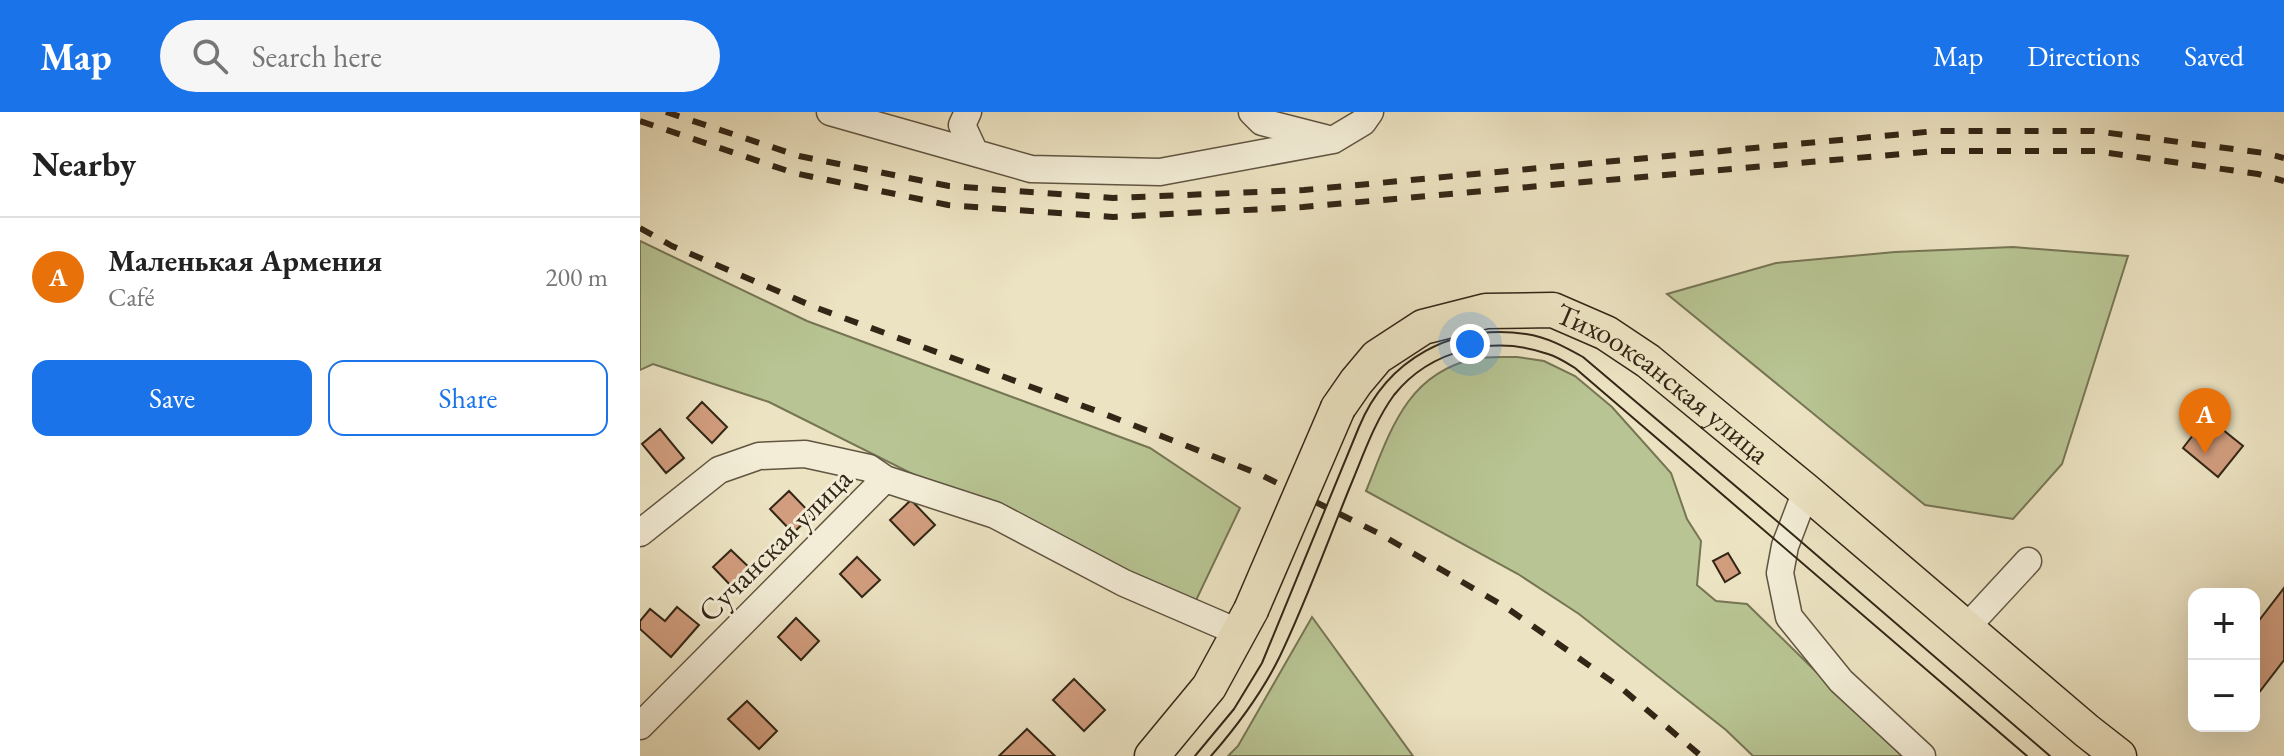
<!DOCTYPE html>
<html lang="en">
<head>
<meta charset="utf-8">
<style>
	:root { --surface:#fff; --page:#f6f6f6; --text:#222; --muted:#767676; --line:#e0e0e0; --accent:#1a73e8 }
	body { margin:0; font-family:"EB Garamond",serif; background:var(--page); color:var(--text) }
	.controls { position:absolute; right:24px; bottom:24px; display:grid; overflow:hidden; border-radius:16px; box-shadow:0 8px 32px #0002 }
	.controls button { width:72px; height:72px; display:grid; place-items:center; padding:0; border:0; border-bottom:2px solid var(--line); background:var(--surface); color:var(--text); font:40px sans-serif }
	.you { position:absolute; left:830px; top:232px; width:28px; height:28px; margin:-20px; border:6px solid #fff; border-radius:50%; background:#1a73e8; box-shadow:0 0 0 12px #1a73e833 }
	.badge { display:grid; place-items:center; width:52px; height:52px; border-radius:50%; background:var(--accent); color:#fff; font-size:26px; font-weight:700 }
	.pin { position:absolute; translate:-50% -66px; filter:drop-shadow(0 2px 4px #0008) }
	.pin::after { content:''; position:absolute; top:42px; width:28px; height:24px; background:inherit; clip-path:polygon(0 0,100% 0,50% 100%) }
	.list { margin:0; padding:0; list-style:none }
	h2 { display:flex; justify-content:space-between; align-items:center; height:104px; margin:0; padding:0 32px; font-size:34px }
	h2 small { font-size:26px; font-weight:400; color:var(--muted) }
	.list li { display:grid; grid-template-columns:52px 1fr auto; gap:24px; align-items:center; box-sizing:border-box; height:120px; padding:0 32px; border-top:2px solid var(--line) }
	.list b { display:block; font-size:30px; white-space:nowrap }
	.list p { margin:0; font-size:26px; white-space:nowrap; color:var(--muted) }
	.list em { font-size:26px; font-style:normal; color:var(--muted) }
	.actions { display:flex; gap:16px; padding:24px 32px }
	.actions a { flex:1; padding:18px 0; border:2px solid var(--accent); border-radius:16px; text-align:center; font-size:28px; color:var(--accent) }
	.actions .main { background:var(--accent); color:#fff }
	.icon { flex:none; width:44px; height:44px; fill:none; stroke:currentColor; stroke-width:2; stroke-linecap:round; stroke-linejoin:round }
	.map { position:relative; flex:none; width:1644px; height:644px; overflow:hidden }
	header { display:flex; align-items:center; gap:48px; box-sizing:border-box; height:112px; padding:0 40px; background:var(--accent); color:#fff }
	header strong { font-size:38px }
	nav { display:flex; gap:44px; margin-inline-start:auto; font-size:28px }
	.search { width:560px; height:72px; background:var(--page); display:flex; align-items:center; gap:20px; box-sizing:border-box; padding:0 28px; border-radius:44px; color:var(--muted); font-size:30px }
	main { display:flex }
	aside { flex:1; background:var(--surface) }
	.map>svg:first-child { display:block }
</style>
</head>
<body>
<header>
<strong>Map</strong>
<div class="search"><svg class="icon" aria-label="search" viewBox="0 0 24 24"><circle cx="10" cy="10" r="6"/><path d="M15 15l6 6"/></svg>Search here</div>
<nav><a>Map</a><a>Directions</a><a>Saved</a></nav>
</header>
<main>
<aside>
<h2>Nearby<small></small></h2>
<ul class="list">
<li><span class="badge" style="background:#e8710a">A</span><div><b>Маленькая Армения</b><p>Café</p></div><em>200 m</em></li>
</ul>
<div class="actions"><a class="main">Save</a><a>Share</a></div>
</aside>
<div class="map">
<svg width="1644" height="644" viewBox="0 0 1644 644">
	<rect width="100%" height="100%" fill="#ece3c2"/>
	<filter id="stains"><feTurbulence type="fractalNoise" baseFrequency=".0025" numOctaves="4"/><feColorMatrix values="0 0 0 0 .2 0 0 0 0 .09 0 0 0 0 .02 0 0 0 .5 -.17"/></filter>
	<radialGradient id="worn" r=".72"><stop offset=".6" stop-color="#630" stop-opacity="0"/><stop offset="1" stop-color="#630" stop-opacity=".3"/></radialGradient>
	<path fill="#b8c493" stroke="#767554" stroke-width="2" d="M 0,129 L 167,209 L 510,336 L 600,396 L 550,501 L 129,290 L 13,252 L 0,258 Z
		M 1373,135 L 1488,144 L 1422,352 L 1373,407 L 1285,393 L 1027,182 L 1136,151 L 1255,140 Z
		M 877,245 L 904,249 L 935,264 L 972,295 L 1031,361 L 1047,407 L 1061,429 L 1057,473 L 1076,489 L 1107,492 L 1262,644 L 1113,644 L 1086,618 L 939,502 L 878,462 L 726,379 C 749,323 765,262 834,247 C 847,244 863,245 877,245 Z
		M 672,505 L 773,644 L 588,644 L 598,634 Z"/>
	<path fill="#d19d7e" stroke="#332616" stroke-width="2" d="M 62,290 L 87,315 L 72,331 L 47,306 Z
		M 1567,305 L 1603,334 L 1578,365 L 1543,336 Z
		M 20,317 L 44,346 L 26,361 L 2,332 Z
		M 149,379 L 172,403 L 153,421 L 130,397 Z
		M 271,388 L 295,413 L 274,433 L 250,408 Z
		M 91,438 L 115,461 L 96,479 L 73,455 Z
		M 1088,441 L 1100,461 L 1085,470 L 1073,449 Z
		M 217,445 L 240,468 L 222,485 L 200,462 Z
		M 1644,476 L 1644,548 L 1614,587 L 1614,515 Z
		M 37,495 L 59,513 L 31,545 L 0,517 L 0,509 L 10,497 L 25,509 Z
		M 156,506 L 179,529 L 161,548 L 138,525 Z
		M 434,567 L 465,598 L 444,619 L 413,588 Z
		M 107,589 L 137,619 L 119,637 L 88,607 Z
		M 387,617 L 415,644 L 359,644 Z"/>
	<g fill="none" stroke-linecap="round" stroke-linejoin="round">
		<defs>
			<path id="minor" d="M 190,0 L 335,41
				M 328,0 L 322,13 L 335,41 L 391,57 L 520,60 L 693,28 L 723,10 L 730,0
				M 612,0 L 622,10 L 685,26
				M 1166,379 L 1145,434 L 1140,461 L 1149,505 L 1201,569 L 1282,644
				M 0,421 L 79,358 L 119,344 L 165,342 L 229,356 L 245,367
				M 1326,516 L 1388,449
				M 0,614 L 245,367 L 355,403 L 484,471 L 600,521"/>
			<g id="major">
				<path id="s1" d="M 698,296 L 716,270 L 737,245 L 783,215 L 846,199 L 913,198 L 966,221 L 1008,249 L 1166,379 L 1447,619 L 1479,644"/>
				<path d="M 512,644 L 569,575 L 611,498"/>
			</g>
		</defs>
		<use href="#minor" stroke="#615541" stroke-width="29"/>
		<use href="#major" stroke="#332616" stroke-width="37"/>
		<use href="#minor" stroke="#f3edd7" stroke-width="26"/>
		<use href="#major" stroke="#ece3c2" stroke-width="34"/>
		<path stroke="#332616" stroke-width="2" d="M 555,644 L 594,597 L 622,551 L 719,315 C 747,247 813,211 886,222 C 907,225 925,235 943,245 L 1151,421 L 1410,644
			M 571,644 C 598,613 622,581 640,544 C 667,488 688,428 712,370 C 724,341 735,309 754,283 C 791,237 854,223 908,242 C 918,245 927,251 935,256 L 1387,644"/>
		<path stroke="#332616" stroke-width="6" stroke-dasharray="14 14" stroke-linecap="butt" d="M 26,0 L 159,44 L 309,74 L 473,86 L 664,78 L 1296,19 L 1454,19 L 1624,41 L 1644,46
			M 0,9 L 154,61 L 308,93 L 473,105 L 663,95 L 1295,39 L 1455,39 L 1618,62 L 1644,69
			M 0,116 L 32,134 L 177,196 L 462,301 L 619,362 L 740,422 L 867,496 L 980,575 L 1061,644"/>
		<defs>
			<path id="major-bridge" d="M 611,498 L 698,296"/>
		</defs>
		<use href="#major-bridge" stroke="#332616" stroke-width="37" stroke-linecap="butt"/>
		<use href="#major-bridge" stroke="#ece3c2" stroke-width="34"/>
	</g>
	<g text-anchor="middle" stroke-width="6" stroke-linejoin="round" paint-order="stroke">
		<g font-size="30" fill="#332616" stroke="#f3edd7">
			<text dy="10" stroke="none"><textPath href="#s1" startOffset="384">Тихоокеанская улица</textPath></text>
			<text transform="translate(135 433) rotate(-45)" y="10">Сучанская улица</text>
		</g>
	</g>
	<rect width="100%" height="100%" filter="url(#stains)"/>
	<rect width="100%" height="100%" fill="url(#worn)"/>
</svg>
<div class="controls">
<button>+</button>
<button>−</button>
</div>
<div class="you"></div>
<div class="pin badge" style="left:1565px;top:342px;background:#e8710a">A</div>
</div>
</main>
</body>
</html>
